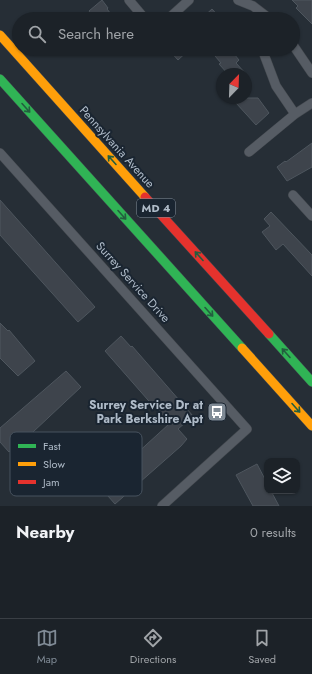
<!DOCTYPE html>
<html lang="en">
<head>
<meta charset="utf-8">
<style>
	:root { --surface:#1c2228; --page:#252a30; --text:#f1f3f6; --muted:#a0a4a8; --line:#3a3f45; --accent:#7f8a95 }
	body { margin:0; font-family:Jost,sans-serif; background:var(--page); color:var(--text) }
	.controls { position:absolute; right:12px; bottom:12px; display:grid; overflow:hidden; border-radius:8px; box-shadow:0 1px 3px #0004 }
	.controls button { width:36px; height:36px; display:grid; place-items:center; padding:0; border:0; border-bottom:1px solid var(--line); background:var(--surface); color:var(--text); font:20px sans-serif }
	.compass { position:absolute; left:216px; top:68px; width:36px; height:36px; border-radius:50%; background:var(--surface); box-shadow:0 1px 3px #0004; rotate:23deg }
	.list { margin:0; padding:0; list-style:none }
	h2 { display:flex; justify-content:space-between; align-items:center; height:52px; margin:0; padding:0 16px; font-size:17px }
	h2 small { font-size:13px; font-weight:400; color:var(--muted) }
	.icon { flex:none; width:22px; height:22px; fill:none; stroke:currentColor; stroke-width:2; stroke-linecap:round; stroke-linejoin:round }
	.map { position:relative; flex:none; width:312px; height:506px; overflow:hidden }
	.search { position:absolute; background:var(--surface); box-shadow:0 1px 3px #0004; left:12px; right:12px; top:12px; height:44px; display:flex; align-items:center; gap:10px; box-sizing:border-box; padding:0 14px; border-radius:22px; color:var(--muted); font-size:15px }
	.sheet { height:112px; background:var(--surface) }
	nav { display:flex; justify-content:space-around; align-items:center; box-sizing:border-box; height:56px; border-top:1px solid var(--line); background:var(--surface); font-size:11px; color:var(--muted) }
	nav a { display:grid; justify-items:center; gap:2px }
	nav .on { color:var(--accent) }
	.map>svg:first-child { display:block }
</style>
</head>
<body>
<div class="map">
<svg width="312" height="506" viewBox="0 0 312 506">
	<rect width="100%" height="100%" fill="#262e36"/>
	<path fill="#3e444c" stroke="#4e565e" d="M 102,0 L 108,8 L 107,9 L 115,19 L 95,19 L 89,11 Z
		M 292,0 L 312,0 L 312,24 L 296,8 L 298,6 Z
		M 212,9 L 221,19 L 201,19 Z
		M 168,49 L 190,49 L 178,60 Z
		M 222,49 L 230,49 L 239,60 L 236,63 L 246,74 L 228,74 L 219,64 L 221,63 L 215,56 Z
		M 241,98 L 258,98 L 269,113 L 256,125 L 236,103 Z
		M 312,143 L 312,167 L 287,181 L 277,167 L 285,161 L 286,162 Z
		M 0,200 L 95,307 L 78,322 L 0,235 Z
		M 271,212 L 312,255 L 312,276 L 283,244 L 276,250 L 262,232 L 270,226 L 264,219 Z
		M 0,323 L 8,331 L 9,330 L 35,361 L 18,376 L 0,358 Z
		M 121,336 L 131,347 L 132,346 L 193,416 L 178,429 L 187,439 L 181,446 L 115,504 L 100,487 L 169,424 L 105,351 Z
		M 66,371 L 81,387 L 17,447 L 16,446 L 9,452 L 0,442 L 0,428 Z
		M 257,464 L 267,483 L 267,491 L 271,491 L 279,506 L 253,506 L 236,475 Z"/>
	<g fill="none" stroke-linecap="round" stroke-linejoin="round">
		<defs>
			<path id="street" d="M 129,0 L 145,19
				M 238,0 L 253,6 L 270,19
				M 168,19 L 189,0
				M 293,45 L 312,73
				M 262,49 L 276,86 L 295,114
				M 249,152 L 295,114 L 312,103
				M 0,153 L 247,429 L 162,506
				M 293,195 L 312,216"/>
			<path id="fast" d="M 0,79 L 242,348
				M 269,334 L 312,382"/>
			<path id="slow" d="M 0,35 L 145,197
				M 242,348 L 312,426"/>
			<path id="jam" d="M 145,197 L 269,334"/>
		</defs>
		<use href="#street" stroke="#43484e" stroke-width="10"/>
		<use href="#fast" stroke="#434a51" stroke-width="10"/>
		<use href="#slow" stroke="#434a51" stroke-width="10"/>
		<use href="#jam" stroke="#434a51" stroke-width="10"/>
		<use href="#street" stroke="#565c64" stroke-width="9"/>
		<use href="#fast" stroke="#30b455" stroke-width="9"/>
		<use href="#slow" stroke="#ff9f0a" stroke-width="9"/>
		<use href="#jam" stroke="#e5322d" stroke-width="9"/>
	</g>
	<defs><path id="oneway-shaft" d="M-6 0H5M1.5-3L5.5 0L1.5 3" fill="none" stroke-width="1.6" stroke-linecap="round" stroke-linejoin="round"/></defs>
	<g stroke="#235e3f">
		<use href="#oneway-shaft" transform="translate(26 108) rotate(48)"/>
		<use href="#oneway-shaft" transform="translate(112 160) rotate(-132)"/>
		<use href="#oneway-shaft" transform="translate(122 215) rotate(48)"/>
		<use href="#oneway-shaft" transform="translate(199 256) rotate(-132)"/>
		<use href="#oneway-shaft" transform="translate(209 312) rotate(48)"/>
		<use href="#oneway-shaft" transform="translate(286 353) rotate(-132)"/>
		<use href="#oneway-shaft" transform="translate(296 408) rotate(48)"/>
	</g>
	<defs>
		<symbol id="bus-square" viewBox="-11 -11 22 22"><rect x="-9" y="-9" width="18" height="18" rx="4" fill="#7f8a95" stroke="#1a2531"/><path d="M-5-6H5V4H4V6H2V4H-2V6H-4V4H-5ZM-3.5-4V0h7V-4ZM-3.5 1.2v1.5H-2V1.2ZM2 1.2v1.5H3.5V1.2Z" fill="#fff"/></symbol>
	</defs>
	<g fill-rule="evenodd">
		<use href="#bus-square" x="206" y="401" width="22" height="22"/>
	</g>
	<g text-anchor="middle" stroke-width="4" stroke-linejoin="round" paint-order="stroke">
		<rect fill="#1a2531" stroke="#828e9b" stroke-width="1" x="137" y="199" width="38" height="18" rx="3"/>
		<g font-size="11" font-weight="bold" fill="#afbbc8">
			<text x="156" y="212">MD 4</text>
		</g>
		<g font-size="12" fill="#afbbc8" stroke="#1a2531">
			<text transform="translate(117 147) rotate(48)" y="4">Pennsylvania Avenue</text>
			<text transform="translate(133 282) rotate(48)" y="4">Surrey Service Drive</text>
		</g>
		<g font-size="12" font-weight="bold" fill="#afbbc8" stroke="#1a2531" text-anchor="end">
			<text x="203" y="409">Surrey Service Dr at<tspan x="203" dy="14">Park Berkshire Apt</tspan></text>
		</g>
	</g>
	<rect x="10" y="432" width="132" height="64" rx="6" fill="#1a2531" stroke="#47525e" stroke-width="1"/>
	<rect x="18" y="444" width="18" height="4" fill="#30b455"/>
	<rect x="18" y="462" width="18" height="4" fill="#ff9f0a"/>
	<rect x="18" y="480" width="18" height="4" fill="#e5322d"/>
	<g font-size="11" fill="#afbbc8">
		<text x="43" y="450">Fast</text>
		<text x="43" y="468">Slow</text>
		<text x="43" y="486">Jam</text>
	</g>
</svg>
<div class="controls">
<button><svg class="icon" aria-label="layers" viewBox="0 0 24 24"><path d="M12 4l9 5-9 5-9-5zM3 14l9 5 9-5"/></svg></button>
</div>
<svg class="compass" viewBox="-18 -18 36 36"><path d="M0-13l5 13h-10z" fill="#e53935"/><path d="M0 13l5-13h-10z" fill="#a0a4a8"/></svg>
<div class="search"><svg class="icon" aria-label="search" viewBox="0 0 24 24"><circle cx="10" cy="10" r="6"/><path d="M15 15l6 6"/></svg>Search here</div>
</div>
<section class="sheet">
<h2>Nearby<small>0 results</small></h2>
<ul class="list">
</ul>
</section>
<nav>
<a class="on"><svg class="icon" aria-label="map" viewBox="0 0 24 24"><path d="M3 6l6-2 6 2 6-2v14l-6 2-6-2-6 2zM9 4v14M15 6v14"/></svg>Map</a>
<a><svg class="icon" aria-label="directions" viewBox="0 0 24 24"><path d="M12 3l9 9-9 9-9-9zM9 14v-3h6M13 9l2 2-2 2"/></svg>Directions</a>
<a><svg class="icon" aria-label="saved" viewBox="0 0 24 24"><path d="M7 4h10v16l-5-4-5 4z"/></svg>Saved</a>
</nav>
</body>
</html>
